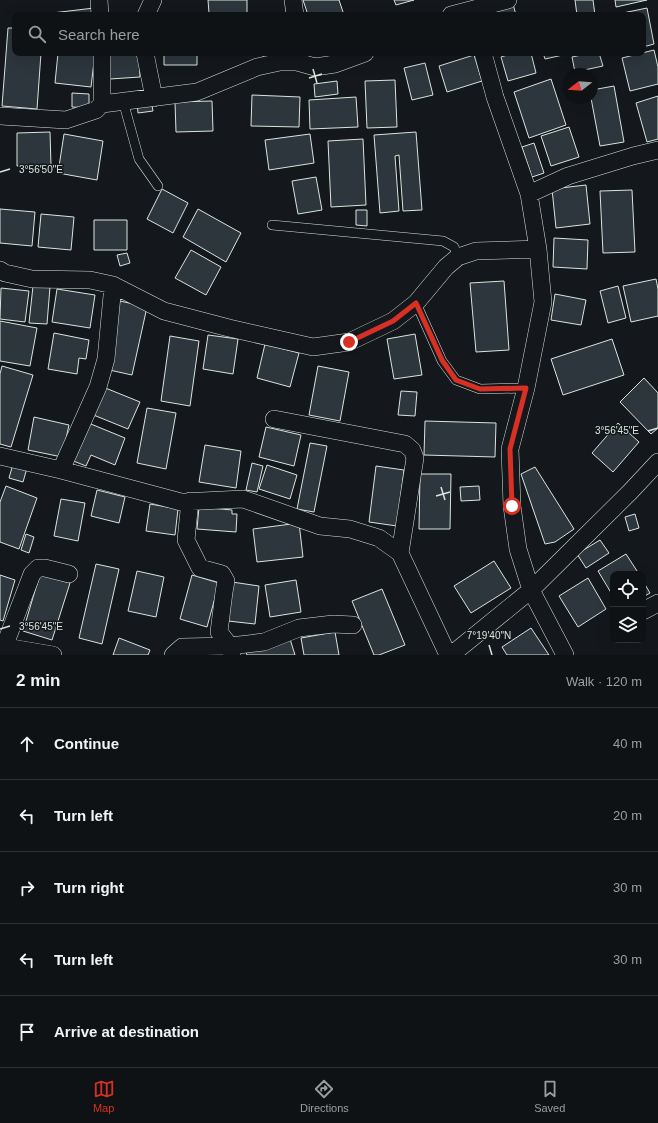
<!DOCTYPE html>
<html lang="en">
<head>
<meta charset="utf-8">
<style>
	:root { --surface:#0f1215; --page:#181b1e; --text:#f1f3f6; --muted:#9b9ea0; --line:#2f3234; --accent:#d93025 }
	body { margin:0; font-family:Arial,sans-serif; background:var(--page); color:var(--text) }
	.controls { position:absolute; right:12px; bottom:12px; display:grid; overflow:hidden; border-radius:8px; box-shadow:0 4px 16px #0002 }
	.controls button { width:36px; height:36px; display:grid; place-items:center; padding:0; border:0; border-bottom:1px solid var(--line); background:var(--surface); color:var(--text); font:20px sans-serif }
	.compass { position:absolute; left:562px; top:68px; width:36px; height:36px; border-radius:50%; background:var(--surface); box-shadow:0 4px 16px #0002; rotate:253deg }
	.stop { position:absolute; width:12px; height:12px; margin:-9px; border:3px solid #d93025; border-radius:50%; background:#fff }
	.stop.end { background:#d93025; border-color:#fff; box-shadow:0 1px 4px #0008 }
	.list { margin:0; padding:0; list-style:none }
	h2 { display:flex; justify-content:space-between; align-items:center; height:52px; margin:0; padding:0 16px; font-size:17px }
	h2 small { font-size:13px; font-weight:400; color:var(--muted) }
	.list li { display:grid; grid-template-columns:26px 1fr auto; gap:12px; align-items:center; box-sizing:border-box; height:72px; padding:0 16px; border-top:1px solid var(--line) }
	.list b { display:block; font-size:15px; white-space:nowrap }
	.list em { font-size:13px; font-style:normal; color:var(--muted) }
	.icon { flex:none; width:22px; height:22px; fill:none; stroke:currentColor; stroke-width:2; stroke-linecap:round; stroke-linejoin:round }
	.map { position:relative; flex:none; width:658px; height:655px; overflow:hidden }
	.search { position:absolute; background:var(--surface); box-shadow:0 4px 16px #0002; left:12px; right:12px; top:12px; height:44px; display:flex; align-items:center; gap:10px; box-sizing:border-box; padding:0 14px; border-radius:8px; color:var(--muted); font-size:15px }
	.sheet { height:412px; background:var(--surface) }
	nav { display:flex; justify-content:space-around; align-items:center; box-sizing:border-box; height:56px; border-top:1px solid var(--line); background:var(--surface); font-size:11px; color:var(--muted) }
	nav a { display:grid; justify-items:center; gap:2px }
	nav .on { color:var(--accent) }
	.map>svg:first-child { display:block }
</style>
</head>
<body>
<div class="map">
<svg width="658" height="655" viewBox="0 0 658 655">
	<rect width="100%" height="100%" fill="#14181c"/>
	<path fill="#2c363c" stroke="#d8e6dc" d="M 208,0 L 247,0 L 247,15 L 203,15 L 203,14 L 209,13 Z
		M 303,0 L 339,0 L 344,15 L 308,15 Z
		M 394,0 L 414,0 L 396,5 Z
		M 575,0 L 593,0 L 595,15 L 577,15 Z
		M 615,0 L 647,0 L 616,7 Z
		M 513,4 L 516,15 L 490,15 L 489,10 Z
		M 94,8 L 95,15 L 52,15 L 52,13 Z
		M 647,8 L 654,44 L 643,47 L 643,15 L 613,15 Z
		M 8,28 L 15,28 L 15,53 L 41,53 L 37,109 L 2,106 Z
		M 654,50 L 658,67 L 658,84 L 630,91 L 622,58 Z
		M 58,53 L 95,53 L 91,87 L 55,83 Z
		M 109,53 L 139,53 L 140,77 L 110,79 Z
		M 164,53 L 197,53 L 197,65 L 164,65 Z
		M 205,53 L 249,53 L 205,55 Z
		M 263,53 L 289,53 L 263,58 Z
		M 514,53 L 531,53 L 536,73 L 508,81 L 501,57 Z
		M 543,53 L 562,53 L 563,55 L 545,59 Z
		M 591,53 L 599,53 L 603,66 L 575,72 L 572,57 Z
		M 474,55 L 482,81 L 447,92 L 439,66 Z
		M 425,63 L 433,95 L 412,100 L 404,68 Z
		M 551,79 L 566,125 L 529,138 L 514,92 Z
		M 395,80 L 397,127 L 367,128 L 365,81 Z
		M 337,81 L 338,94 L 315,97 L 314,84 Z
		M 614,86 L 624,142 L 600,146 L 591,98 L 592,90 Z
		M 72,93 L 89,94 L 89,108 L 72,107 Z
		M 252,95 L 300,97 L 299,127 L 251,126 Z
		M 658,96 L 658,139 L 647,142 L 636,103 Z
		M 356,97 L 358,127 L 310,129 L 309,100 Z
		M 151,100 L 153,111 L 138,113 L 137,102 Z
		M 212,101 L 213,131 L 176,132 L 175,102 Z
		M 569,127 L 579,157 L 551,166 L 541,136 Z
		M 50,132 L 51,166 L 17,166 L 17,133 Z
		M 416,132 L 422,210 L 403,211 L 399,155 L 395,156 L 399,211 L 380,213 L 374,135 Z
		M 64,134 L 103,141 L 97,180 L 58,173 Z
		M 310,134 L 314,163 L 269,170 L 265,140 Z
		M 363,139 L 366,205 L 331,207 L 328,141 Z
		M 534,143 L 544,173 L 532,177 L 522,147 Z
		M 316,177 L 322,210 L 298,214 L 292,181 Z
		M 586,185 L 590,224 L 556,228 L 552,189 Z
		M 162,189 L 188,203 L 173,233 L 147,219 Z
		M 632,190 L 635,252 L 603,253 L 600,191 Z
		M 0,209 L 35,212 L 32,246 L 0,243 Z
		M 198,209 L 241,233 L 226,262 L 183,237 Z
		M 356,210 L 367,210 L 367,226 L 356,225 Z
		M 41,214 L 74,217 L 71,250 L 38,247 Z
		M 94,220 L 127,220 L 127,250 L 94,250 Z
		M 554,238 L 588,240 L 587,269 L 553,267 Z
		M 191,250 L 221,267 L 206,295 L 175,278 Z
		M 127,253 L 130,263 L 120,266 L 117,255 Z
		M 656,279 L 658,289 L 658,316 L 631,322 L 623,286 Z
		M 504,281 L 509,350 L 476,352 L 470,283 Z
		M 33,286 L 50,287 L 47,324 L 29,323 Z
		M 618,286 L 626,318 L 608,323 L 600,291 Z
		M 1,288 L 29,291 L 25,322 L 0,319 Z
		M 57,289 L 95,295 L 90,328 L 52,322 Z
		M 555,294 L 586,300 L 581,325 L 551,320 Z
		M 120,301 L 147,307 L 132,375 L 105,369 Z
		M 0,321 L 37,328 L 30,366 L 0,361 Z
		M 54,333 L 89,340 L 86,359 L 79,358 L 77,374 L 48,369 Z
		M 415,334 L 422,375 L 394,379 L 387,339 Z
		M 208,335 L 238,339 L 233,374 L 203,369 Z
		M 170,336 L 199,341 L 190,406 L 161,401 Z
		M 612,339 L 624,375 L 563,395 L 551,359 Z
		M 265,344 L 299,353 L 290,387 L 257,378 Z
		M 2,366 L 33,375 L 11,447 L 0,444 L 0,374 Z
		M 318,366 L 349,372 L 340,421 L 309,415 Z
		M 644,378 L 658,393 L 658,428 L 651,434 L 620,402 Z
		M 103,387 L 140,402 L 128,429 L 91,414 Z
		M 401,391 L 417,392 L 415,416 L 398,415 Z
		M 147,408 L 176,413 L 166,469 L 137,463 Z
		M 34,417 L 69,425 L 62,457 L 28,450 Z
		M 425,421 L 496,423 L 495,457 L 424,455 Z
		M 86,422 L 125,438 L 115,465 L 91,455 L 86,466 L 71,460 Z
		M 618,423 L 639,442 L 613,472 L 592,453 Z
		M 266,427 L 301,435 L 294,466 L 259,457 Z
		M 310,443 L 327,446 L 314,512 L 297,509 Z
		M 205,445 L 241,451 L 236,488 L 199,482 Z
		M 252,463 L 263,466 L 257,492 L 246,490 Z
		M 13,464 L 27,468 L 23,482 L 9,478 Z
		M 267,465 L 297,475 L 290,499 L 259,489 Z
		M 376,466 L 404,470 L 397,526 L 369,522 Z
		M 535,467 L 574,529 L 555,542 L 545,544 L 521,474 Z
		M 420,474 L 451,474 L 450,529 L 419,529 Z
		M 6,486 L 37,498 L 19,549 L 0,542 L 0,502 Z
		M 479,486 L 480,500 L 461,501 L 460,487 Z
		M 97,490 L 125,497 L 119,523 L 91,516 Z
		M 61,499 L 85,503 L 78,541 L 54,536 Z
		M 150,504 L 178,509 L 175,535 L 146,531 Z
		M 199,507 L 232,510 L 232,514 L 237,514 L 236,532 L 197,529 Z
		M 635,514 L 639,528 L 629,531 L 625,517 Z
		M 299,523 L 303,557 L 257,562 L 253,529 Z
		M 26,534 L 34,537 L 29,553 L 21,550 Z
		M 600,540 L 609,553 L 586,568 L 577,554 Z
		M 626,554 L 639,574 L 613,574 L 613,596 L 598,571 Z
		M 494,561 L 511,588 L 471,613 L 454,586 Z
		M 96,564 L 119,569 L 102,644 L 79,638 Z
		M 137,571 L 164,577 L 156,617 L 128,611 Z
		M 40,574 L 70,583 L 52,640 L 23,631 Z
		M 0,575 L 15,580 L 3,621 L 0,620 Z
		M 192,575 L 219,583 L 207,627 L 180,619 Z
		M 588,578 L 606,609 L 578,627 L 559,596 Z
		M 296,580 L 301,612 L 270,617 L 265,585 Z
		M 643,581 L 650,593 L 643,597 Z
		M 232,582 L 259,586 L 255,624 L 228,621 Z
		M 382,589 L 405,645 L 379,655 L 374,655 L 352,601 Z
		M 531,628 L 549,655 L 507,655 L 502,647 Z
		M 335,632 L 339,655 L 304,655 L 301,638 Z
		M 119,638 L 150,650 L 148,655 L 113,655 Z
		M 290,639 L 295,655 L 247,655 L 246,652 Z"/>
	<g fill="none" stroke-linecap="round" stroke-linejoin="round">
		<defs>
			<path id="lane" d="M 123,101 L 139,159 L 158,186
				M 272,225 L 443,241 L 454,247 L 458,257
				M 416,303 L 442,361 L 456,380 L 480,389 L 526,388"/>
			<path id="street" d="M 99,0 L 100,15
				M 293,0 L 295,15
				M 146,15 L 153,0
				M 451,15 L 508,0
				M 102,53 L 102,104
				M 145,53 L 154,98
				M 483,53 L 495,97 L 529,194 L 538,249 L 543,302 L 526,388 L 510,449 L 512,506 L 518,549 L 531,590 L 565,655
				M 0,116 L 66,120 L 96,110 L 102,104 L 197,92 L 257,67 L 280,62 L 297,62 L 315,67 L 335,64 L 365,53
				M 529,194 L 568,176 L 633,156 L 658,150
				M 0,270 L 5,273 L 32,279 L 90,280 L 113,285 L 164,311 L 229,328 L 313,347 L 349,342 L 393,321 L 416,303 L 446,267 L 458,257 L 476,251 L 538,249
				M 274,419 L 405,444 L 412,450 L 415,458 L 400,553
				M 0,456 L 61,470 L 181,502 L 243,499 L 320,526 L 350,529 L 379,538 L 400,553 L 448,655
				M 61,470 L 98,387 L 106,359 L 113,285
				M 190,501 L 186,540 L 200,568 L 222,574 L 226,581 L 224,592 L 219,632 L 230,646 L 232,655
				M 643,611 L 658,603
				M 0,646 L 53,655
				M 1,655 L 32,574 L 38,568 L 45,568 L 69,574
				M 173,655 L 182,647 L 230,646 L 264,642 L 299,628 L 333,624 L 353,625
				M 451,655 L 531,590 L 630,492 L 658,462"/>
		</defs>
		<use href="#lane" stroke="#d8e6dc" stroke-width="10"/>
		<use href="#street" stroke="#d8e6dc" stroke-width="18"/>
		<use href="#lane" stroke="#14181c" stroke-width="9"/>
		<use href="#street" stroke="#14181c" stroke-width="17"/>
	</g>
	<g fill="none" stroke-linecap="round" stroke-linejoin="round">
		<path stroke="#d93025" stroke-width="5" d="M 349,342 L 393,321 L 416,303 L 442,360 L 456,380 L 480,389 L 526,388 L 510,449 L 512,506"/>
	</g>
	<path fill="none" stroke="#d8e6dc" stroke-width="1.5" d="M 313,69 L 317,83M 309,78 L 322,74M 0,172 L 10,169M 648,431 L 658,428M 441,487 L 445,500M 436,496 L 450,492M 0,629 L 10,626M 489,645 L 492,655"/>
	<g font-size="10" text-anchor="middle" fill="#d8e6dc" stroke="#14181c" stroke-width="3" stroke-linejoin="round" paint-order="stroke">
		<text x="41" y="173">3°56'50"E</text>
		<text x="617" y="434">3°56'45"E</text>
		<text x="41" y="630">3°56'45"E</text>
		<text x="489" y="639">7°19'40"N</text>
	</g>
</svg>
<div class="controls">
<button><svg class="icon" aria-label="locate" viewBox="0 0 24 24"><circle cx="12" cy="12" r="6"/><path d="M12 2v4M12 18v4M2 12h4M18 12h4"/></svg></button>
<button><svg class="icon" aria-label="layers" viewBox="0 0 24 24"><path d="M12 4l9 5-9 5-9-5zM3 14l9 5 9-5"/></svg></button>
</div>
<svg class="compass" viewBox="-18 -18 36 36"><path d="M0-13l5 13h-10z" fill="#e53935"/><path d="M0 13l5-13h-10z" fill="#9b9ea0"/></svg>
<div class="stop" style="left:512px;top:506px"></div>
<div class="stop end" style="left:349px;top:342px"></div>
<div class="search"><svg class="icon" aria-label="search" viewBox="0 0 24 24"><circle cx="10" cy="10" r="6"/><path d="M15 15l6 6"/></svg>Search here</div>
</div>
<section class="sheet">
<h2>2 min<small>Walk · 120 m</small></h2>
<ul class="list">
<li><svg class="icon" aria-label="ahead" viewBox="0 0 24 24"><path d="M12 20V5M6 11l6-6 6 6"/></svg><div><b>Continue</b></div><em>40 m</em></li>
<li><svg class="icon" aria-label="left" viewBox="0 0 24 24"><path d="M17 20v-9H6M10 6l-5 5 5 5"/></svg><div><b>Turn left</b></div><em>20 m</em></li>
<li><svg class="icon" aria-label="right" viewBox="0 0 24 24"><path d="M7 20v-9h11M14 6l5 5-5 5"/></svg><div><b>Turn right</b></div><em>30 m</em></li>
<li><svg class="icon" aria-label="left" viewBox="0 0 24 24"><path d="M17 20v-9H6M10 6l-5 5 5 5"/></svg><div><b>Turn left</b></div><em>30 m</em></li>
<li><svg class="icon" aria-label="arrive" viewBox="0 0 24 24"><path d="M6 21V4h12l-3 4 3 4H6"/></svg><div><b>Arrive at destination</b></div></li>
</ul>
</section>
<nav>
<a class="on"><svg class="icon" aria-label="map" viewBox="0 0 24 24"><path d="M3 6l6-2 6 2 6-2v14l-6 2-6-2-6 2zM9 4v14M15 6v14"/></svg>Map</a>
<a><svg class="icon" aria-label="directions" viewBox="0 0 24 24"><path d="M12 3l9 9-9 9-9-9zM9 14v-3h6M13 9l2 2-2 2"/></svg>Directions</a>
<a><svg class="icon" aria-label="saved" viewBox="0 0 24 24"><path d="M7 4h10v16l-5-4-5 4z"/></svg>Saved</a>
</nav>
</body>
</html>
